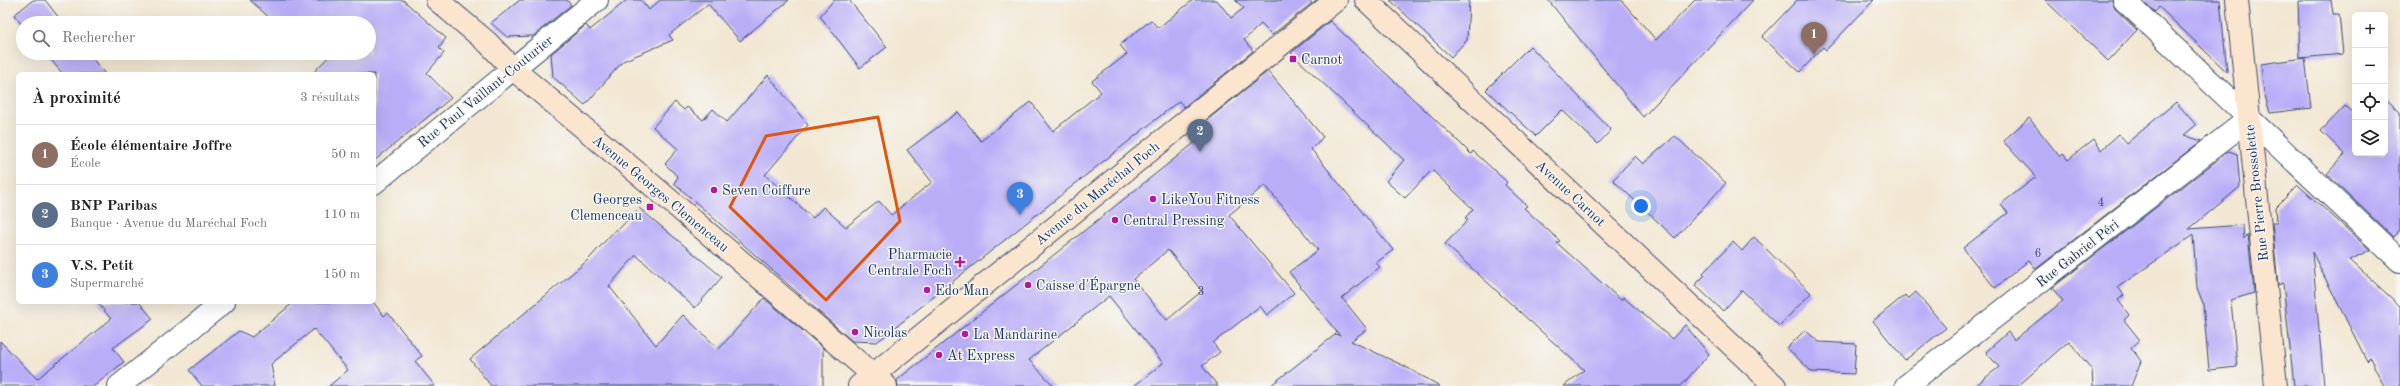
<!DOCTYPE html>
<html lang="fr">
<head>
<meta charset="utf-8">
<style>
	:root { --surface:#fff; --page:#f2f2f2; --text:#222; --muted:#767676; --line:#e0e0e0; --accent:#b5179e }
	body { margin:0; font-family:"Old Standard TT",serif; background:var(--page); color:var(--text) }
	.controls { position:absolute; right:12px; top:12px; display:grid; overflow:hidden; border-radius:6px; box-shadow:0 4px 16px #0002 }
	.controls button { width:36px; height:36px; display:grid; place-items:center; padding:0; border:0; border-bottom:1px solid var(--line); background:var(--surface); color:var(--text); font:20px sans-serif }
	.you { position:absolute; left:1641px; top:206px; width:14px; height:14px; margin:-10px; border:3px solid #fff; border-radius:50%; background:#1a73e8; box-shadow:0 0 0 6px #1a73e833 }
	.badge { display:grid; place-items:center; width:26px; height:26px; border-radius:50%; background:var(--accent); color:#fff; font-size:13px; font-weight:700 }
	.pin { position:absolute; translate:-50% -33px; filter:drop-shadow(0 1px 2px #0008) }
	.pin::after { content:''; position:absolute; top:21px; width:14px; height:12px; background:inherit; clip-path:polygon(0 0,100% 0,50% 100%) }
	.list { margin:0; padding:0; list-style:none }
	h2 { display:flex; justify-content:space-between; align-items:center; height:52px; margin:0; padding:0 16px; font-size:17px }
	h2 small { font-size:13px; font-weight:400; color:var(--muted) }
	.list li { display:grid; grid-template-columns:26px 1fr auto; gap:12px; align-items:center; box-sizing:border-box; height:60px; padding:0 16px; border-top:1px solid var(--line) }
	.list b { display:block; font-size:15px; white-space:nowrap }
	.list p { margin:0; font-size:13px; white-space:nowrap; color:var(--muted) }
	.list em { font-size:13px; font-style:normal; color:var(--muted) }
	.icon { flex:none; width:22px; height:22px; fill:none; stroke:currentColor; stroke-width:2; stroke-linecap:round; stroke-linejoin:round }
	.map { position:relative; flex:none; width:2400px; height:386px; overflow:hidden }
	.search { position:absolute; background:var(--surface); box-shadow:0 4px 16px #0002; left:16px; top:16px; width:360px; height:44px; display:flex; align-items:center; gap:10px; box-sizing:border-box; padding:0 14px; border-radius:22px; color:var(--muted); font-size:15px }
	.panel { position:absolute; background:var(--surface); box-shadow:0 4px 16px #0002; left:16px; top:72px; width:360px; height:232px; border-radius:6px }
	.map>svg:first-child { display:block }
</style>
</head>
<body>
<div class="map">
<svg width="2400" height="386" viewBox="0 0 2400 386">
	<rect width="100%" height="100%" fill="#f6f6f2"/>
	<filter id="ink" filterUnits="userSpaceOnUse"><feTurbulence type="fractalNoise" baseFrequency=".025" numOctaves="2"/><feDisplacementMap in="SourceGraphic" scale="8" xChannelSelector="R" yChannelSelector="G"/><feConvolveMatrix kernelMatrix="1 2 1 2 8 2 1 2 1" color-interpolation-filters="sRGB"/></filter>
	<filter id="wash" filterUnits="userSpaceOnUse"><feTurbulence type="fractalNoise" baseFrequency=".012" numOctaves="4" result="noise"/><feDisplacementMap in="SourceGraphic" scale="16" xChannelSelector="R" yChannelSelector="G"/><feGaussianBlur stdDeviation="0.9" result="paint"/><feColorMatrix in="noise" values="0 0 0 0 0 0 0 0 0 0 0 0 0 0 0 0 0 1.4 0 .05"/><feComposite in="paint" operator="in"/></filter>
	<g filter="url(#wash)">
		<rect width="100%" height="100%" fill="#f2e7d2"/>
		<g id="blocks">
			<path fill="#baadf8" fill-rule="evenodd" d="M 33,0 L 45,0 L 63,23 L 23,23 L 23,26 L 14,15 Z
				M 250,0 L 403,0 L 446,38 L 439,48 L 444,53 L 427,73 L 451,98 L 374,161 L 374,74 L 312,74 L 332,53 L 369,53 L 369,23 L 275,23 Z
				M 520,0 L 567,0 L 571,5 L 533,36 L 507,37 L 491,23 Z
				M 627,0 L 641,0 L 649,10 L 660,0 L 789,0 L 740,41 L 708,4 L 669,35 L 673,40 L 623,61 L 585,105 L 553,77 L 551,54 L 586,25 L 590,30 Z
				M 834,0 L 849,0 L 887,47 L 860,68 L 820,16 Z
				M 1193,0 L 1217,0 L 1231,18 L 1244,8 L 1235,0 L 1309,0 L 1312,3 L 1272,35 L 1261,24 L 1244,40 L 1253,51 L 1184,107 L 1179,101 L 877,342 L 852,341 L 674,183 L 678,177 L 665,164 L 678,149 L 653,127 L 675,102 L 684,110 L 687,107 L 703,120 L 713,109 L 727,122 L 768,75 L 808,125 L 765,175 L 813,218 L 823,207 L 846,227 L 879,201 L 891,215 L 932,182 L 907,150 L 958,112 L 981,141 L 1031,102 L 1053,131 L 1101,92 L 1092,81 L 1127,54 L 1120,45 L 1151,20 L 1158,28 Z
				M 1390,0 L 1469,0 L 1467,40 L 1451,57 Z
				M 1548,0 L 1621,0 L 1656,40 L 1695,0 L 1753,0 L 1643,117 Z
				M 1797,0 L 1874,0 L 1826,50 L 1823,47 L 1800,72 L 1762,37 Z
				M 2045,0 L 2112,0 L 2115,9 L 2137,30 L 2108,61 Z
				M 2142,0 L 2220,0 L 2227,72 L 2159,7 L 2155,12 Z
				M 2298,0 L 2331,0 L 2333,14 L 2339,14 L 2343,54 L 2300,58 Z
				M 1330,21 L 1459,142 L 1471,154 L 1473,151 L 1507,182 L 1505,185 L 1527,206 L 1524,208 L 1560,241 L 1557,243 L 1621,300 L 1623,297 L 1672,339 L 1685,325 L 1709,354 L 1681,386 L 1564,386 L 1584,370 L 1445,244 L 1468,220 L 1465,218 L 1473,209 L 1432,170 L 1405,198 L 1386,181 L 1404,160 L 1291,53 Z
				M 1530,46 L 1611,130 L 1598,144 L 1562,110 L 1536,136 L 1486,90 Z
				M 45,53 L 88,53 L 105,74 L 63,74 Z
				M 2305,58 L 2311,108 L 2270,113 L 2264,92 L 2261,64 Z
				M 1268,71 L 1323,137 L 1311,149 L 1393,250 L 1376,263 L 1380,267 L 1342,298 L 1367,329 L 1351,341 L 1404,366 L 1440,386 L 1270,386 L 1336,334 L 1340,336 L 1289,272 L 1318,250 L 1265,185 L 1229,215 L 1294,293 L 1267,315 L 1260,306 L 1213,343 L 1220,352 L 1202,366 L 1218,386 L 1134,386 L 1163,363 L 1109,296 L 1029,360 L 1054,386 L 898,386 L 897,380 L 1208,132 L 1201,125 ZM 1168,250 L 1202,291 L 1167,320 L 1133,279 Z
				M 2385,98 L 2400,112 L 2400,230 L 2393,237 L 2327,174 L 2345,154 L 2321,131 L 2345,106 L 2355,115 L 2355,153 L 2385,153 Z
				M 2176,102 L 2196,125 L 2184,135 L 2201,141 L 2036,269 L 2029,260 L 1995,288 L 1963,248 L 2008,213 L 2001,204 L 2036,177 L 2003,141 L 2029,118 L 2060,157 L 2063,154 L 2068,160 L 2094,139 L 2101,150 L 2119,134 L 2127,143 Z
				M 1675,136 L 1726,183 L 1675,238 L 1613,180 L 1635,156 L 1643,164 Z
				M 2229,151 L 2237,154 L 2240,187 L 2189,229 L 2243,225 L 2244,239 L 2248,235 L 2254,293 L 2231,300 L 2237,367 L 2209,370 L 2203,303 L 2197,288 L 2193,235 L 2118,287 L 2124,295 L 2118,300 L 2129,315 L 2124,320 L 2140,340 L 2131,348 L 2141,361 L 2131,386 L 2093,386 L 2092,370 L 2069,341 L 2018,386 L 1975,386 L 1999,367 L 1986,352 L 2008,332 L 2014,340 L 2063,301 L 2052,288 Z
				M 2298,185 L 2370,250 L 2350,260 L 2400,306 L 2400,386 L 2384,386 L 2370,358 L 2367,361 L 2312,252 L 2324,386 L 2294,386 L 2283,283 L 2278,285 L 2272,223 L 2277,223 L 2276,207 Z
				M 639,208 L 722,277 L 695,308 L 636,255 L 609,286 L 656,345 L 683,315 L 719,349 L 764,298 L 823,348 L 823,386 L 491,386 L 470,359 L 588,260 L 616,229 L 618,230 Z
				M 1754,237 L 1811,293 L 1779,326 L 1742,290 L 1723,311 L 1695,285 L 1705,275 L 1703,273 L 1733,242 L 1742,251 Z
				M 1916,292 L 1946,328 L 1905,360 L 1873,321 L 1905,295 L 1908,299 Z
				M 97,302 L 139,302 L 153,319 L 113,348 L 124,362 L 94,386 L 0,386 L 0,341 L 37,379 L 111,319 Z
				M 294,302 L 373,302 L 384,316 L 388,313 L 422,356 L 415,361 L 435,386 L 329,386 L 348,370 L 314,329 L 271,364 L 275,386 L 202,386 L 189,370 L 239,331 L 252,337 Z
				M 1805,330 L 1819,342 L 1856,344 L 1854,374 L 1812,372 L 1787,348 Z"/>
		</g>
	</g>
	<g filter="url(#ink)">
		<use href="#blocks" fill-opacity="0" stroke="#3b4b6f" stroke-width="1"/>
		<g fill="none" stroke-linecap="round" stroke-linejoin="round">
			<defs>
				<path id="street" d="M 2124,0 L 2400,261
					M 374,183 L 597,0
					M 119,386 L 224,302
					M 1906,386 L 2249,119"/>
				<path id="secondary" d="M 437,0 L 488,43 L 513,69 L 646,180 L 886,386
					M 1366,0 L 1775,386
					M 2237,0 L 2276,386
					M 859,386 L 1336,0"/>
			</defs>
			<use href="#street" stroke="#3b4b6f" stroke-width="24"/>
			<use href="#secondary" stroke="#3b4b6f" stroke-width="24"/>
			<use href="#street" stroke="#fff" stroke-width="22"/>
			<use href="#secondary" stroke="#fce5cf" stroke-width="22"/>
		</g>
	</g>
	<path fill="none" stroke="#de5710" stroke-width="3" stroke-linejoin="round" d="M 878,117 L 900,221 L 826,300 L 730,207 L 766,136 Z"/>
	<g fill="#b5179e" stroke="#f6f6f2" stroke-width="1.5">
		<rect x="1289" y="55" width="8" height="8" rx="2"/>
		<circle cx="714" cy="190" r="4"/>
		<circle cx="1153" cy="199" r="4"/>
		<rect x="646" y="203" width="8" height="8" rx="2"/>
		<circle cx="1115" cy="220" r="4"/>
		<path d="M958 256h4v4h4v4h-4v4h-4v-4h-4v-4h4z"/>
		<circle cx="1028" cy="285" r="4"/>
		<circle cx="927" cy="290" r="4"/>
		<circle cx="855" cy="332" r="4"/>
		<circle cx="965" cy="334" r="4"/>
		<circle cx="939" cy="355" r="4"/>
	</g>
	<g text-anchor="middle" stroke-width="3" stroke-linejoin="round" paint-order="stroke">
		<g font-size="12" fill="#434e84">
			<text x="2101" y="206">4</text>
			<text x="2038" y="257">6</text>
			<text x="1201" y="295">3</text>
		</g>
		<g font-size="14" fill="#1b2f5e" stroke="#f6f6f2" text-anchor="start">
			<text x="1301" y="64">Carnot</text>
			<text x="722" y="195">Seven Coiffure</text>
			<text x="642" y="204" text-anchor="end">Georges<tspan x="642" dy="16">Clemenceau</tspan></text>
			<text x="1161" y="204">LikeYou Fitness</text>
			<text x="1123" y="225">Central Pressing</text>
			<text x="952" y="259" text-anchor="end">Pharmacie<tspan x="952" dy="16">Centrale Foch</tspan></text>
			<text x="1036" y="290">Caisse d'Épargne</text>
			<text x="935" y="295">Edo Man</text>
			<text x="863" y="337">Nicolas</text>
			<text x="973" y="339">La Mandarine</text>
			<text x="947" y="360">At Express</text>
		</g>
		<g font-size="14" fill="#1b2f5e" stroke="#f6f6f2">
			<text transform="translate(485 91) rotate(-39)" y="5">Rue Paul Vaillant-Couturier</text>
			<text transform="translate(661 193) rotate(40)" y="5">Avenue Georges Clemenceau</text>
			<text transform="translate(1097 193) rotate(-39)" y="5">Avenue du Maréchal Foch</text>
			<text transform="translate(1571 193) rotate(43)" y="5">Avenue Carnot</text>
			<text transform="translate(2256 193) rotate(-96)" y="5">Rue Pierre Brossolette</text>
			<text transform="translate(2077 253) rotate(-38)" y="5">Rue Gabriel Péri</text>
		</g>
	</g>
</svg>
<div class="controls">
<button>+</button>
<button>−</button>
<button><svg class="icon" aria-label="locate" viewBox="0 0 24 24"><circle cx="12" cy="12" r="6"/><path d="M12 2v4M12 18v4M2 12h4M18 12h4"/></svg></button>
<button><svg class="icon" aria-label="layers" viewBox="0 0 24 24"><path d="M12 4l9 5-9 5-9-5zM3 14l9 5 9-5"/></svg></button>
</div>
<div class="you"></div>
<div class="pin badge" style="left:1814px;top:55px;background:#8d6e63">1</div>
<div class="pin badge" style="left:1200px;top:152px;background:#5c6f8a">2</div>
<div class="pin badge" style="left:1020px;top:215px;background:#3f7fe0">3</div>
<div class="search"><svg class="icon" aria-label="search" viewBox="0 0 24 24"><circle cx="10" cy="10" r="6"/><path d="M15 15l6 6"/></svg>Rechercher</div>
<section class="panel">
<h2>À proximité<small>3 résultats</small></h2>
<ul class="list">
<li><span class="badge" style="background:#8d6e63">1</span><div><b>École élémentaire Joffre</b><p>École</p></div><em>50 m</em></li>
<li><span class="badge" style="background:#5c6f8a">2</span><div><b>BNP Paribas</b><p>Banque · Avenue du Maréchal Foch</p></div><em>110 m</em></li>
<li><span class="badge" style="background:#3f7fe0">3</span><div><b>V.S. Petit</b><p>Supermarché</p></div><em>150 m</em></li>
</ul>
</section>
</div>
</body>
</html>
